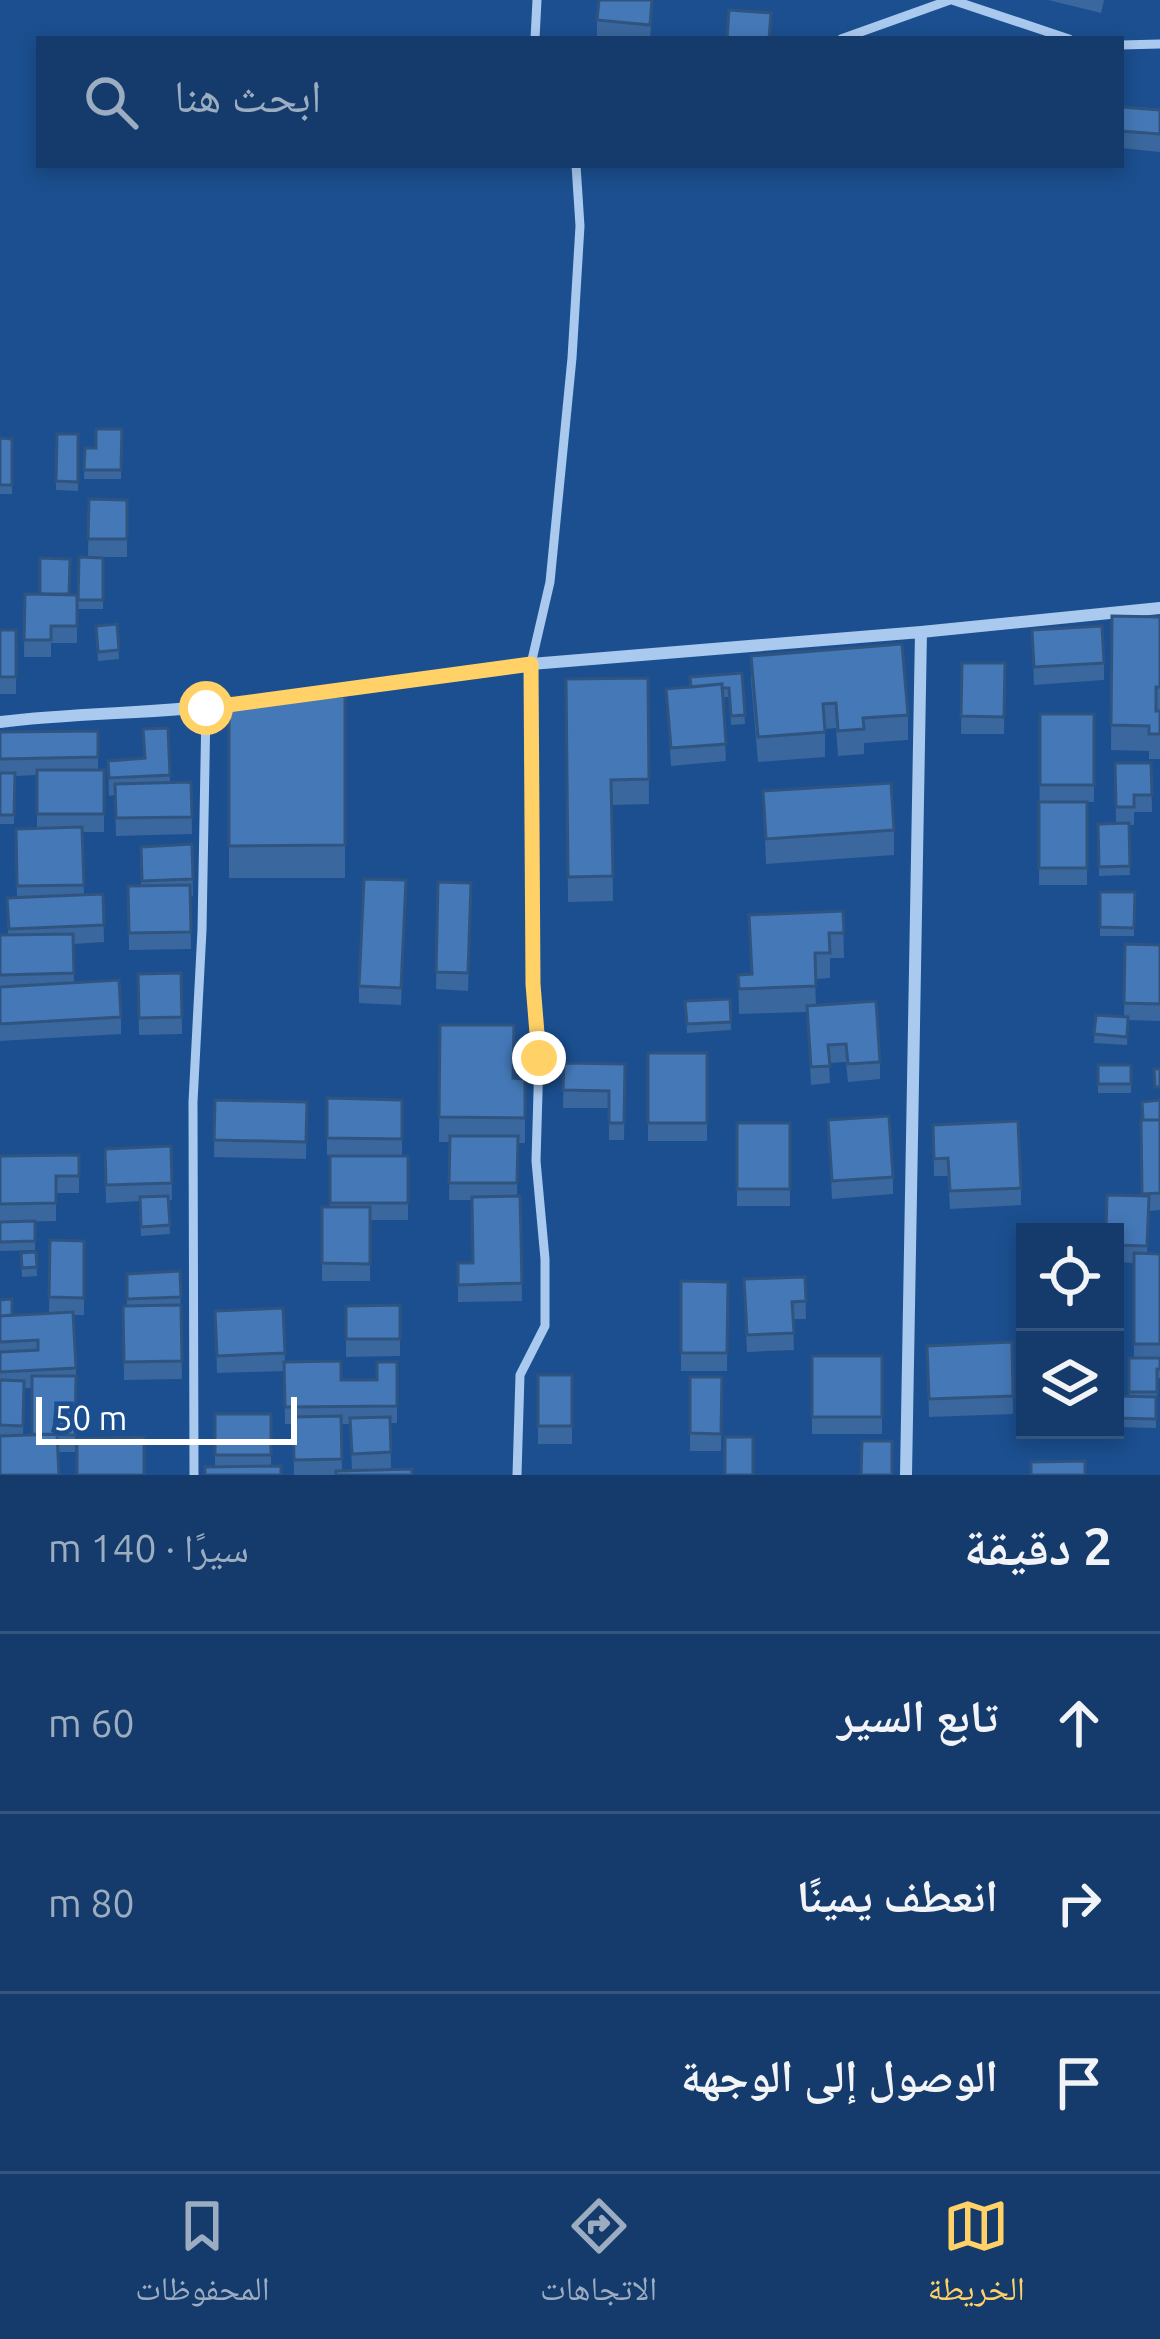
<!DOCTYPE html>
<html lang="ar">
<head>
<meta charset="utf-8">
<style>
	:root { --surface:#143b6b; --page:#1d4271; --text:#f1f3f6; --muted:#9dadc1; --line:#33557e; --accent:#ffd166 }
	body { margin:0; font-family:Ubuntu,"Noto Naskh Arabic",sans-serif; background:var(--page); color:var(--text); direction:rtl }
	.controls { position:absolute; right:36px; bottom:36px; display:grid; overflow:hidden; border-radius:0px; box-shadow:0 6px 18px #0003 }
	.controls button { width:108px; height:108px; display:grid; place-items:center; padding:0; border:0; border-bottom:3px solid var(--line); background:var(--surface); color:var(--text); font:60px sans-serif }
	.scale { position:absolute; left:36px; bottom:30px; width:261px; box-sizing:border-box; padding-left:12px; border:6px solid #fff; border-top:0; font-size:33px; line-height:42px; white-space:nowrap; color:#fff; -webkit-text-stroke:9px #1b4f8f; paint-order:stroke }
	.stop { position:absolute; width:36px; height:36px; margin:-27px; border:9px solid #ffd166; border-radius:50%; background:#fff }
	.stop.end { background:#ffd166; border-color:#fff; box-shadow:0 3px 12px #0008 }
	.list { margin:0; padding:0; list-style:none }
	h2 { display:flex; justify-content:space-between; align-items:center; height:156px; margin:0; padding:0 48px; font-size:51px }
	h2 small { font-size:39px; font-weight:400; color:var(--muted) }
	.list li { display:grid; grid-template-columns:78px 1fr auto; gap:36px; align-items:center; box-sizing:border-box; height:180px; padding:0 48px; border-top:3px solid var(--line) }
	.list b { display:block; font-size:45px; white-space:nowrap }
	.list em { font-size:39px; font-style:normal; color:var(--muted) }
	.icon { flex:none; width:66px; height:66px; fill:none; stroke:currentColor; stroke-width:2; stroke-linecap:round; stroke-linejoin:round }
	.map { position:relative; flex:none; width:1160px; height:1475px; overflow:hidden; direction:ltr }
	.search { position:absolute; background:var(--surface); box-shadow:0 6px 18px #0003; left:36px; right:36px; top:36px; height:132px; display:flex; align-items:center; gap:30px; box-sizing:border-box; padding:0 42px; border-radius:0px; color:var(--muted); font-size:45px }
	.sheet { height:696px; background:var(--surface) }
	nav { display:flex; justify-content:space-around; align-items:center; box-sizing:border-box; height:168px; border-top:3px solid var(--line); background:var(--surface); font-size:33px; color:var(--muted) }
	nav a { display:grid; justify-items:center; gap:6px }
	nav .on { color:var(--accent) }
	.map>svg:first-child { display:block }
</style>
</head>
<body>
<div class="map">
<svg width="1160" height="1475" viewBox="0 0 1160 1475">
	<rect width="100%" height="100%" fill="#1b4f8f"/>
	<g fill="none" stroke-linecap="round" stroke-linejoin="round">
		<path stroke="#a9c9ee" stroke-width="9" d="M 952,0 L 1069,39
			M 535,39 L 537,0
			M 841,39 L 950,0
			M 1121,45 L 1160,44
			M 194,1475 L 193,1102 L 202,930 L 206,708
			M 517,1475 L 520,1375 L 545,1326 L 545,1259 L 536,1161 L 539,1058 L 533,984 L 531,664 L 550,582 L 572,358 L 580,226 L 576,165"/>
		<path stroke="#a9c9ee" stroke-width="12" d="M 278,698 L 531,664 L 921,632 L 1160,608
			M 0,722 C 80,712 160,714 240,703
			M 906,1475 L 921,632"/>
	</g>
	<path fill="#3a679d" fill-rule="evenodd" d="M 1048,0 L 1104,0 L 1101,13 Z
		M 652,12 L 650,39 L 597,38 L 597,20 Z
		M 1121,107 L 1160,110 L 1160,152 L 1121,148 Z
		M 122,429 L 121,479 L 84,479 L 85,448 L 96,448 Z
		M 57,434 L 78,434 L 78,491 L 56,490 Z
		M 0,438 L 12,439 L 12,494 L 0,494 Z
		M 89,499 L 127,500 L 127,557 L 88,557 Z
		M 79,557 L 103,558 L 103,609 L 78,609 Z
		M 25,594 L 77,595 L 77,643 L 51,643 L 51,657 L 24,657 Z
		M 1112,616 L 1160,617 L 1160,759 L 1149,759 L 1149,751 L 1111,750 Z
		M 117,624 L 119,659 L 98,661 L 96,626 Z
		M 0,630 L 16,630 L 16,694 L 0,694 Z
		M 1032,630 L 1104,663 L 1104,680 L 1034,685 Z
		M 751,656 L 908,715 L 908,740 L 864,743 L 864,754 L 838,756 L 836,728 L 825,729 L 825,757 L 758,762 L 751,681 Z
		M 962,663 L 1005,663 L 1004,734 L 961,734 Z
		M 742,673 L 745,724 L 731,725 L 729,697 L 723,697 L 726,761 L 671,766 L 666,689 L 690,687 Z
		M 648,678 L 649,804 L 612,805 L 613,901 L 568,902 L 566,679 Z
		M 345,696 L 345,878 L 229,878 L 229,697 Z
		M 1040,714 L 1094,714 L 1094,802 L 1087,802 L 1087,885 L 1039,885 Z
		M 168,728 L 170,783 L 191,782 L 192,834 L 116,836 L 115,795 L 109,796 L 108,761 L 144,758 L 143,729 Z
		M 98,731 L 98,770 L 104,770 L 104,832 L 82,832 L 84,895 L 103,894 L 104,942 L 73,944 L 74,982 L 121,1017 L 121,1034 L 0,1041 L 0,935 L 8,935 L 7,898 L 17,898 L 16,829 L 37,828 L 37,775 L 15,776 L 14,824 L 0,824 L 0,732 Z
		M 1115,763 L 1151,763 L 1152,812 L 1134,812 L 1134,825 L 1129,825 L 1130,875 L 1099,876 L 1098,824 L 1116,824 Z
		M 763,791 L 894,830 L 894,855 L 766,864 Z
		M 192,844 L 193,896 L 190,896 L 191,949 L 129,950 L 128,886 L 141,886 L 141,847 Z
		M 406,880 L 401,1005 L 359,1003 L 359,986 Z
		M 438,882 L 471,883 L 468,991 L 436,989 Z
		M 1100,892 L 1135,892 L 1134,936 L 1100,936 Z
		M 843,911 L 844,958 L 830,958 L 830,978 L 815,979 L 816,1006 L 880,1062 L 880,1079 L 848,1082 L 846,1062 L 829,1063 L 830,1083 L 811,1085 L 807,1012 L 739,1014 L 738,975 L 751,974 L 749,915 Z
		M 1125,944 L 1160,945 L 1160,1021 L 1128,1020 L 1127,1045 L 1094,1043 L 1096,1015 L 1124,1017 Z
		M 181,973 L 182,1034 L 139,1035 L 138,974 Z
		M 730,999 L 731,1030 L 687,1033 L 685,1001 Z
		M 440,1025 L 513,1078 L 525,1079 L 525,1143 L 518,1143 L 517,1196 L 520,1196 L 522,1301 L 458,1302 L 458,1263 L 473,1263 L 472,1200 L 449,1200 L 450,1142 L 439,1142 Z
		M 648,1053 L 707,1053 L 707,1141 L 648,1141 Z
		M 564,1063 L 625,1064 L 624,1140 L 609,1140 L 609,1108 L 563,1108 Z
		M 1098,1065 L 1131,1065 L 1131,1093 L 1098,1093 Z
		M 327,1098 L 402,1100 L 402,1156 L 327,1155 Z
		M 215,1100 L 307,1102 L 306,1159 L 214,1157 Z
		M 1160,1100 L 1160,1210 L 1149,1211 L 1147,1254 L 1160,1254 L 1160,1378 L 1157,1378 L 1156,1428 L 1115,1427 L 1115,1396 L 1129,1396 L 1129,1358 L 1134,1358 L 1134,1263 L 1115,1262 L 1115,1232 L 1142,1196 L 1141,1120 L 1143,1120 Z
		M 828,1120 L 893,1177 L 893,1194 L 832,1199 Z
		M 737,1123 L 790,1123 L 790,1206 L 737,1206 Z
		M 933,1125 L 1021,1188 L 1021,1205 L 950,1209 L 948,1176 L 934,1176 Z
		M 171,1146 L 172,1200 L 168,1200 L 170,1234 L 141,1236 L 140,1201 L 106,1203 L 105,1149 Z
		M 79,1155 L 79,1193 L 56,1193 L 56,1221 L 0,1222 L 0,1156 Z
		M 330,1156 L 408,1156 L 408,1220 L 370,1220 L 370,1281 L 322,1281 L 322,1207 L 330,1207 Z
		M 35,1221 L 35,1250 L 0,1251 L 0,1222 Z
		M 50,1240 L 84,1241 L 84,1315 L 73,1315 L 76,1368 L 75,1452 L 58,1452 L 0,1475 L 0,1300 L 12,1315 L 49,1313 ZM 24,1388 L 32,1388 L 32,1434 L 23,1435 Z
		M 36,1252 L 37,1276 L 22,1277 L 21,1253 Z
		M 180,1271 L 182,1379 L 124,1380 L 123,1306 L 127,1306 L 127,1274 Z
		M 805,1277 L 806,1319 L 793,1319 L 794,1350 L 747,1352 L 744,1297 Z
		M 681,1281 L 728,1282 L 727,1371 L 681,1371 Z
		M 400,1305 L 400,1356 L 346,1357 L 346,1306 Z
		M 283,1308 L 285,1362 L 341,1380 L 377,1380 L 397,1362 L 397,1423 L 390,1423 L 391,1470 L 412,1475 L 294,1475 L 293,1424 L 285,1424 L 284,1371 L 217,1373 L 215,1311 ZM 341,1424 L 350,1424 L 352,1471 L 342,1471 Z
		M 1012,1342 L 1013,1414 L 929,1417 L 927,1346 Z
		M 812,1356 L 882,1356 L 882,1434 L 812,1434 Z
		M 538,1375 L 572,1375 L 572,1444 L 538,1444 Z
		M 690,1377 L 722,1377 L 721,1451 L 690,1451 Z
		M 215,1414 L 271,1414 L 271,1466 L 215,1467 Z"/>
	<path fill="#4478b7" stroke="#305480" stroke-width="3" d="M 599,0 L 652,0 L 650,25 L 597,20 Z
		M 729,10 L 771,13 L 769,39 L 727,39 Z
		M 1121,107 L 1160,110 L 1160,134 L 1121,131 Z
		M 96,429 L 122,429 L 121,470 L 84,470 L 85,448 L 96,448 Z
		M 57,434 L 78,434 L 78,482 L 56,481 Z
		M 0,438 L 12,439 L 12,485 L 0,485 Z
		M 89,499 L 127,500 L 127,539 L 88,539 Z
		M 79,557 L 103,558 L 103,600 L 78,600 Z
		M 40,558 L 70,559 L 69,594 L 40,594 Z
		M 25,594 L 77,595 L 77,626 L 51,626 L 51,640 L 24,640 Z
		M 1112,616 L 1160,617 L 1160,687 L 1156,687 L 1156,711 L 1160,711 L 1160,734 L 1149,734 L 1149,726 L 1111,725 Z
		M 117,624 L 119,650 L 98,652 L 96,626 Z
		M 1102,626 L 1104,663 L 1034,667 L 1032,630 Z
		M 0,630 L 16,630 L 16,677 L 0,677 Z
		M 902,644 L 908,715 L 863,718 L 864,729 L 838,731 L 836,703 L 823,704 L 825,732 L 758,737 L 751,656 Z
		M 962,663 L 1005,663 L 1004,717 L 961,716 Z
		M 742,673 L 745,715 L 731,716 L 729,688 L 722,688 L 722,684 L 691,687 L 690,677 Z
		M 648,678 L 649,779 L 611,780 L 613,876 L 568,877 L 566,679 Z
		M 722,684 L 726,744 L 671,748 L 666,689 Z
		M 345,696 L 345,845 L 229,846 L 229,697 Z
		M 1040,714 L 1094,714 L 1094,785 L 1040,785 Z
		M 168,728 L 170,775 L 109,778 L 108,761 L 145,758 L 143,729 Z
		M 98,731 L 98,757 L 0,759 L 0,732 Z
		M 1115,763 L 1151,763 L 1152,795 L 1134,795 L 1134,807 L 1116,807 Z
		M 37,770 L 104,770 L 104,814 L 37,814 Z
		M 0,773 L 15,773 L 14,815 L 0,815 Z
		M 191,782 L 192,817 L 116,818 L 115,784 Z
		M 891,783 L 894,830 L 766,839 L 763,791 Z
		M 1039,802 L 1087,802 L 1087,868 L 1039,868 Z
		M 1129,823 L 1130,866 L 1099,867 L 1098,824 Z
		M 82,827 L 84,885 L 17,886 L 16,829 Z
		M 192,844 L 193,879 L 142,881 L 141,847 Z
		M 364,879 L 406,880 L 401,988 L 359,986 Z
		M 438,882 L 471,883 L 468,973 L 436,972 Z
		M 190,885 L 191,932 L 129,933 L 128,886 Z
		M 1100,892 L 1135,892 L 1134,928 L 1100,927 Z
		M 103,894 L 104,925 L 9,929 L 7,898 Z
		M 843,911 L 844,933 L 829,933 L 830,953 L 815,953 L 816,986 L 739,989 L 738,975 L 752,974 L 749,915 Z
		M 73,934 L 74,973 L 0,975 L 0,935 Z
		M 1125,944 L 1160,945 L 1160,1004 L 1124,1003 Z
		M 181,973 L 182,1017 L 139,1018 L 138,974 Z
		M 119,980 L 121,1017 L 0,1024 L 0,987 Z
		M 730,999 L 731,1022 L 687,1024 L 685,1001 Z
		M 876,1001 L 880,1062 L 848,1064 L 846,1044 L 828,1045 L 830,1066 L 811,1067 L 807,1006 Z
		M 1096,1015 L 1128,1017 L 1127,1037 L 1094,1034 Z
		M 440,1025 L 514,1025 L 513,1078 L 525,1079 L 525,1118 L 439,1117 Z
		M 648,1053 L 707,1053 L 707,1123 L 648,1123 Z
		M 564,1063 L 625,1064 L 624,1123 L 609,1123 L 609,1091 L 563,1090 Z
		M 1098,1065 L 1131,1065 L 1131,1084 L 1098,1084 Z
		M 1154,1069 L 1160,1069 L 1160,1087 L 1155,1087 Z
		M 327,1098 L 402,1100 L 402,1139 L 327,1138 Z
		M 215,1100 L 307,1102 L 306,1142 L 214,1140 Z
		M 1160,1100 L 1160,1120 L 1143,1120 L 1142,1102 Z
		M 889,1116 L 893,1177 L 832,1181 L 828,1120 Z
		M 1141,1120 L 1160,1120 L 1160,1193 L 1142,1194 Z
		M 1018,1121 L 1021,1188 L 950,1191 L 948,1158 L 934,1159 L 933,1125 Z
		M 737,1123 L 790,1123 L 790,1189 L 737,1189 Z
		M 450,1136 L 518,1136 L 517,1183 L 449,1183 Z
		M 171,1146 L 172,1183 L 106,1185 L 105,1149 Z
		M 79,1155 L 79,1176 L 56,1176 L 56,1203 L 0,1204 L 0,1156 Z
		M 330,1156 L 408,1156 L 408,1203 L 330,1203 Z
		M 1107,1195 L 1149,1196 L 1147,1246 L 1115,1245 L 1115,1232 L 1106,1232 Z
		M 168,1196 L 170,1225 L 141,1227 L 140,1197 Z
		M 520,1196 L 522,1283 L 458,1285 L 458,1263 L 473,1263 L 472,1197 Z
		M 322,1207 L 370,1207 L 370,1264 L 322,1263 Z
		M 35,1221 L 35,1241 L 0,1242 L 0,1222 Z
		M 50,1240 L 84,1241 L 84,1298 L 49,1297 Z
		M 36,1252 L 37,1267 L 22,1268 L 21,1253 Z
		M 1134,1253 L 1160,1254 L 1160,1344 L 1134,1344 Z
		M 180,1271 L 181,1297 L 127,1299 L 127,1274 Z
		M 805,1277 L 806,1301 L 792,1302 L 794,1333 L 747,1335 L 744,1279 Z
		M 681,1281 L 728,1282 L 727,1353 L 681,1353 Z
		M 12,1299 L 12,1315 L 0,1316 L 0,1300 Z
		M 181,1305 L 182,1361 L 124,1362 L 123,1306 Z
		M 400,1305 L 400,1339 L 346,1339 L 346,1306 Z
		M 283,1308 L 285,1353 L 217,1356 L 215,1311 Z
		M 73,1312 L 76,1368 L 0,1372 L 0,1352 L 38,1350 L 38,1340 L 0,1342 L 0,1316 Z
		M 1012,1342 L 1013,1396 L 929,1399 L 927,1346 Z
		M 812,1356 L 882,1356 L 882,1417 L 812,1417 Z
		M 1129,1358 L 1160,1358 L 1160,1369 L 1157,1369 L 1157,1392 L 1129,1392 Z
		M 341,1361 L 341,1380 L 377,1380 L 377,1362 L 397,1362 L 397,1406 L 285,1407 L 284,1362 Z
		M 538,1375 L 572,1375 L 572,1426 L 538,1426 Z
		M 32,1376 L 76,1376 L 75,1435 L 32,1434 Z
		M 690,1377 L 722,1377 L 721,1434 L 690,1433 Z
		M 0,1380 L 24,1381 L 23,1426 L 0,1425 Z
		M 1115,1396 L 1156,1397 L 1156,1419 L 1115,1418 Z
		M 215,1414 L 271,1414 L 271,1455 L 215,1455 Z
		M 341,1416 L 342,1459 L 294,1460 L 293,1417 Z
		M 390,1417 L 391,1452 L 352,1454 L 350,1418 Z
		M 57,1434 L 59,1475 L 0,1475 L 0,1436 Z
		M 144,1437 L 144,1475 L 77,1475 L 77,1439 Z
		M 725,1437 L 753,1437 L 753,1475 L 725,1475 Z
		M 862,1441 L 892,1441 L 892,1475 L 861,1475 Z
		M 1085,1461 L 1085,1475 L 1031,1475 L 1031,1462 Z
		M 281,1466 L 281,1475 L 205,1475 L 205,1467 Z
		M 412,1469 L 412,1475 L 336,1475 L 336,1471 Z"/>
	<g fill="none" stroke-linecap="round" stroke-linejoin="round">
		<path stroke="#ffd166" stroke-width="15" d="M 206,708 L 531,664 L 533,984 L 539,1058"/>
	</g>
</svg>
<div class="controls">
<button><svg class="icon" aria-label="locate" viewBox="0 0 24 24"><circle cx="12" cy="12" r="6"/><path d="M12 2v4M12 18v4M2 12h4M18 12h4"/></svg></button>
<button><svg class="icon" aria-label="layers" viewBox="0 0 24 24"><path d="M12 4l9 5-9 5-9-5zM3 14l9 5 9-5"/></svg></button>
</div>
<div class="scale">50 m</div>
<div class="stop" style="left:206px;top:708px"></div>
<div class="stop end" style="left:539px;top:1058px"></div>
<div class="search"><svg class="icon" aria-label="search" viewBox="0 0 24 24"><circle cx="10" cy="10" r="6"/><path d="M15 15l6 6"/></svg>ابحث هنا</div>
</div>
<section class="sheet">
<h2>2 دقيقة<small>سيرًا · 140 m</small></h2>
<ul class="list">
<li><svg class="icon" aria-label="ahead" viewBox="0 0 24 24"><path d="M12 20V5M6 11l6-6 6 6"/></svg><div><b>تابع السير</b></div><em>60 m</em></li>
<li><svg class="icon" aria-label="right" viewBox="0 0 24 24"><path d="M7 20v-9h11M14 6l5 5-5 5"/></svg><div><b>انعطف يمينًا</b></div><em>80 m</em></li>
<li><svg class="icon" aria-label="arrive" viewBox="0 0 24 24"><path d="M6 21V4h12l-3 4 3 4H6"/></svg><div><b>الوصول إلى الوجهة</b></div></li>
</ul>
</section>
<nav>
<a class="on"><svg class="icon" aria-label="map" viewBox="0 0 24 24"><path d="M3 6l6-2 6 2 6-2v14l-6 2-6-2-6 2zM9 4v14M15 6v14"/></svg>الخريطة</a>
<a><svg class="icon" aria-label="directions" viewBox="0 0 24 24"><path d="M12 3l9 9-9 9-9-9zM9 14v-3h6M13 9l2 2-2 2"/></svg>الاتجاهات</a>
<a><svg class="icon" aria-label="saved" viewBox="0 0 24 24"><path d="M7 4h10v16l-5-4-5 4z"/></svg>المحفوظات</a>
</nav>
</body>
</html>
